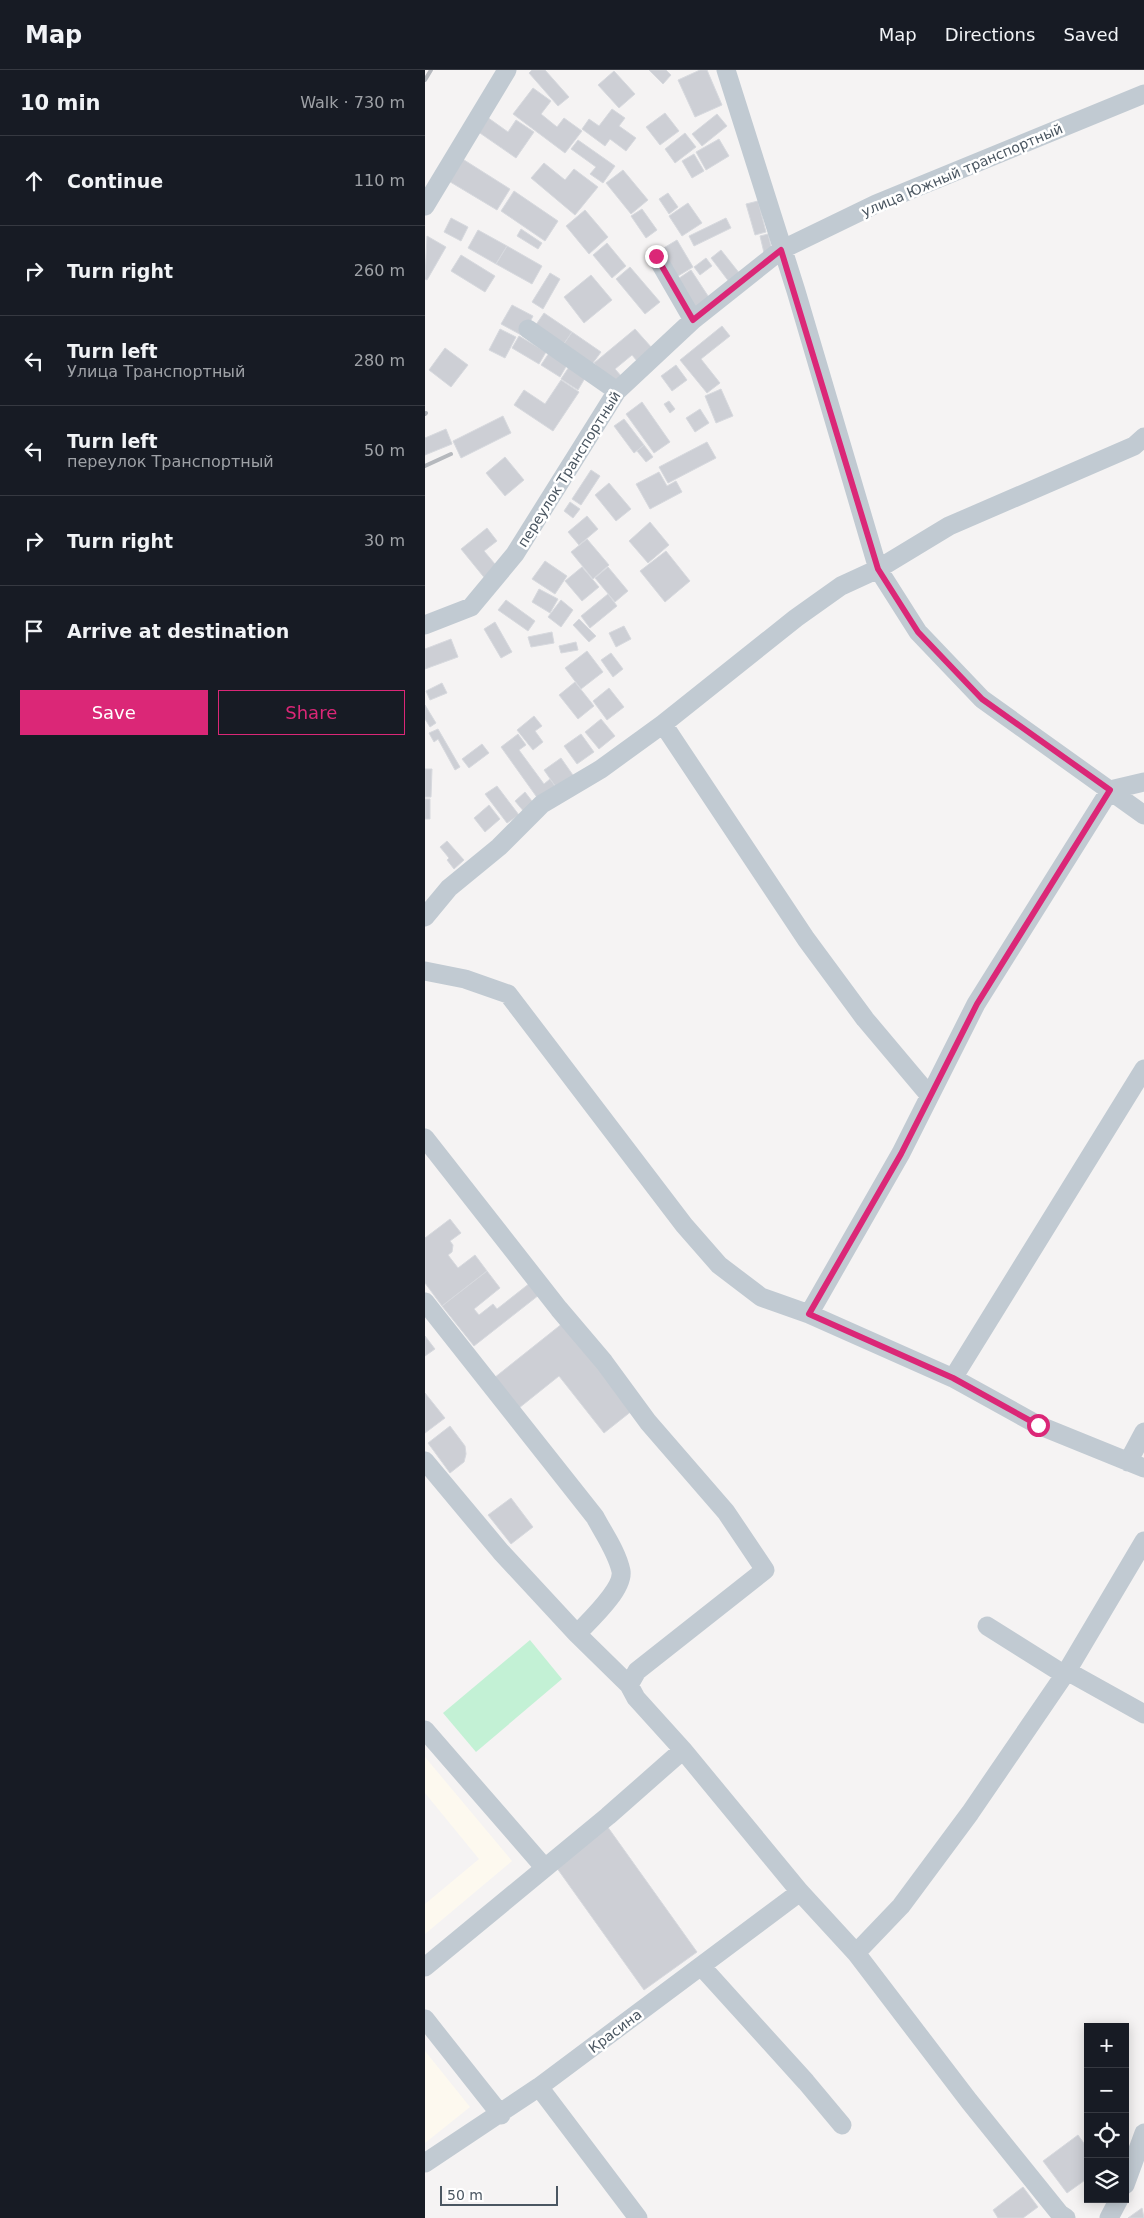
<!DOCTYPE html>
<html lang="en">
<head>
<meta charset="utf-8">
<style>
	:root { --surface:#171b24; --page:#242831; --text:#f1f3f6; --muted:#9ea1a6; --line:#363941; --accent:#db2777 }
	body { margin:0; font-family:"DejaVu Sans",sans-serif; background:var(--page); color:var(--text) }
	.controls { position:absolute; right:15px; bottom:15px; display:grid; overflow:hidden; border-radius:0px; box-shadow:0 2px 12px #0003 }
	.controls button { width:45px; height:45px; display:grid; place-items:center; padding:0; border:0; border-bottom:1px solid var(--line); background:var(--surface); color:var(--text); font:25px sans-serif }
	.scale { position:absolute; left:15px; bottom:12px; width:118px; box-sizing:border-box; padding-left:5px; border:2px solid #4a5661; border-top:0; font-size:14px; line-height:18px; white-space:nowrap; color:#4a5661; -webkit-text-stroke:4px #fff; paint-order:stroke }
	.stop { position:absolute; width:15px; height:15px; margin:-11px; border:4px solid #db2777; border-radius:50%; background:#fff }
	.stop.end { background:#db2777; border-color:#fff; box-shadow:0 1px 5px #0008 }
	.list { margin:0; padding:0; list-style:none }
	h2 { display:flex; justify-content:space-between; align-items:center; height:65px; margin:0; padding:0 20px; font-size:21px }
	h2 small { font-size:16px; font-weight:400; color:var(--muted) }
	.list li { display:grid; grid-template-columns:32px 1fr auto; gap:15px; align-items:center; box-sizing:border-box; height:90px; padding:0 20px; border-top:1px solid var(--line) }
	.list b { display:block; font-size:19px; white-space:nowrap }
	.list p { margin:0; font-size:16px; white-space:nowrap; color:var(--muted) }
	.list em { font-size:16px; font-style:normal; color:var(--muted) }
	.actions { display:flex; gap:10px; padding:15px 20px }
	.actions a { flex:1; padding:11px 0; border:1px solid var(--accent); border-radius:0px; text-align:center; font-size:18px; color:var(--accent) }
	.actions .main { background:var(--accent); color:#fff }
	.icon { flex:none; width:28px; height:28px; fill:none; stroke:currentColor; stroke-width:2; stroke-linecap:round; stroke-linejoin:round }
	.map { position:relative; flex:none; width:719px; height:2148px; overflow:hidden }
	header { display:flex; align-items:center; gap:30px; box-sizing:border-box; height:70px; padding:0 25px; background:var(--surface); border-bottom:1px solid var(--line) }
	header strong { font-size:24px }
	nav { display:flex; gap:28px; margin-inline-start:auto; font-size:18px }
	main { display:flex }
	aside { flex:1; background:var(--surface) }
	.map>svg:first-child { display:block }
</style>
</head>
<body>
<header>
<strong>Map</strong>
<nav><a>Map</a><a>Directions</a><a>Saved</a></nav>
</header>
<main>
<aside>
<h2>10 min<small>Walk · 730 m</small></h2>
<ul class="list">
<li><svg class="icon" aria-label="ahead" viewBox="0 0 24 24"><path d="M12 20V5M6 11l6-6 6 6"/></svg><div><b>Continue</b></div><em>110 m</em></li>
<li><svg class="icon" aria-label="right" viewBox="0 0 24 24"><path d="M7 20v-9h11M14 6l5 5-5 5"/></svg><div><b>Turn right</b></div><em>260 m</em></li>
<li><svg class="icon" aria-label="left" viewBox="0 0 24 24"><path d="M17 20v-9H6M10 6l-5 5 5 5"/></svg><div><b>Turn left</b><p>Улица Транспортный</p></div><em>280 m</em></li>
<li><svg class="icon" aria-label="left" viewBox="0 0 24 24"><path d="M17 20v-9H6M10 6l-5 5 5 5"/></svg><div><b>Turn left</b><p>переулок Транспортный</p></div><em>50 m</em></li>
<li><svg class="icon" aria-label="right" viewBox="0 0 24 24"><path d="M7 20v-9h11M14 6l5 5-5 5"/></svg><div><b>Turn right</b></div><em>30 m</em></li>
<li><svg class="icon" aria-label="arrive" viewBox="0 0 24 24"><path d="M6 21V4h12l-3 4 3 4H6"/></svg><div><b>Arrive at destination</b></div></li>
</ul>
<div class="actions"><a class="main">Save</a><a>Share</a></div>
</aside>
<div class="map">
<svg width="719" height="2148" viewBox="0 0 719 2148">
	<rect width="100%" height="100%" fill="#f5f3f3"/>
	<path fill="#fdf9ef" d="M 0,1687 L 87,1791 L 0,1864 L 0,1834 L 54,1789 L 0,1723 Z
		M 0,1981 L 45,2037 L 0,2073 Z"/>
	<path fill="#c3f1d5" d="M 105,1570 L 137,1609 L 51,1682 L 18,1643 Z"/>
	<path fill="#cdcfd5" stroke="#d7d9de" d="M 107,0 L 120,0 L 144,27 L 133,36 L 104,3 Z
		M 224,0 L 241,0 L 246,5 L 238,14 Z
		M 275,0 L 282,0 L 297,35 L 270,47 L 253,10 Z
		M 189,1 L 210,24 L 194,38 L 173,15 Z
		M 108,18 L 126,31 L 116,44 L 132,57 L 139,48 L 157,61 L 140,83 L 88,44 Z
		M 187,39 L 200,48 L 194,56 L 211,68 L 201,81 L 185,69 L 180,76 L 157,59 L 164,49 L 174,56 Z
		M 240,43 L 254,61 L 235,75 L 221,57 Z
		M 292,44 L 302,56 L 277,76 L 267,64 Z
		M 62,47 L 83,62 L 91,50 L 109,62 L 91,88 L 52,61 Z
		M 260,63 L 271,77 L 250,93 L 240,79 Z
		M 294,69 L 304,86 L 281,100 L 271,82 Z
		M 153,70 L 190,96 L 178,113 L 165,104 L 171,97 L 146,79 Z
		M 269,84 L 279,101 L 267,108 L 257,91 Z
		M 36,88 L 85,119 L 72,140 L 22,110 Z
		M 119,93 L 140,110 L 149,99 L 173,117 L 150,145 L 106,108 Z
		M 198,100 L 223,130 L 206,144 L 181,113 Z
		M 89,121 L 133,151 L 120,171 L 76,141 Z
		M 243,123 L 253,137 L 244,144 L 234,129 Z
		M 333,131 L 341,162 L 330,165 L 321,134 Z
		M 263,133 L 277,153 L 257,166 L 244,146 Z
		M 217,139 L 232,160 L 221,168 L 206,146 Z
		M 160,140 L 183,167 L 164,184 L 141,156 Z
		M 26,148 L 43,157 L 36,171 L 19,162 Z
		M 301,148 L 306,158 L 269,176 L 264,166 Z
		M 96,159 L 117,173 L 113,179 L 92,166 Z
		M 53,160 L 82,176 L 71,194 L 43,178 Z
		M 343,164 L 348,185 L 340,187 L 335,166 Z
		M 2,166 L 21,177 L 2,210 L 0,209 Z
		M 252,170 L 268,197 L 248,209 L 232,182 Z
		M 182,173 L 201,196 L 187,208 L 168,185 Z
		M 82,176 L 117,196 L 107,214 L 71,194 Z
		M 296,180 L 319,209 L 308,217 L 286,188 Z
		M 36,185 L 70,206 L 60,222 L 26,201 Z
		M 281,188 L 287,196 L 275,205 L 269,197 Z
		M 205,197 L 235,232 L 220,244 L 191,209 Z
		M 266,200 L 287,232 L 270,244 L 250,211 Z
		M 125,203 L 135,209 L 118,239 L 107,232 Z
		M 166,205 L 187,230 L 159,253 L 139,227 Z
		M 87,235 L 108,246 L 98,266 L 76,254 Z
		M 119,243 L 147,262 L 136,278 L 108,259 Z
		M 297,256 L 305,266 L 276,289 L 295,313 L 282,323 L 255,290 Z
		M 75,259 L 91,267 L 80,288 L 64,280 Z
		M 210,259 L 227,278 L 212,291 L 207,285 L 190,299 L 197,307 L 187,315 L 169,293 Z
		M 147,262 L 176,282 L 165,297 L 136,278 Z
		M 94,266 L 121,282 L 114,294 L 87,278 Z
		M 20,278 L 43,295 L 26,317 L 4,300 Z
		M 124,283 L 142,295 L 135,307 L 116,295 Z
		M 251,295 L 262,310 L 247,321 L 236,306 Z
		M 144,297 L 160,308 L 153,320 L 136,309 Z
		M 136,310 L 154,322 L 128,361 L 89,335 L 99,320 L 120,334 Z
		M 296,319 L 308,346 L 291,353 L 280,326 Z
		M 244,331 L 250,339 L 245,343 L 239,334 Z
		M 217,332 L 245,372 L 229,383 L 201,344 Z
		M 275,339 L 284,353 L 270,362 L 261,348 Z
		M 78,346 L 86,363 L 36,388 L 28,371 Z
		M 199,349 L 219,375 L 209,383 L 189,356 Z
		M 21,359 L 27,374 L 0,385 L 0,368 Z
		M 282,372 L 291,388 L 243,413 L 234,397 Z
		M 219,375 L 228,387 L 221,392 L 212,381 Z
		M 80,387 L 99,410 L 80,426 L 61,403 Z
		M 166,400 L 175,406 L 156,435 L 147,429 Z
		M 234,402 L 242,416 L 251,411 L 257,422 L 225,439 L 211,414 Z
		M 184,413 L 206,439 L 191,451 L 170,425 Z
		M 145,432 L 155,439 L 148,448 L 139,441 Z
		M 162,446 L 173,459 L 154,475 L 143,462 Z
		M 225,452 L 244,475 L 223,493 L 204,471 Z
		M 62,458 L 72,471 L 59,481 L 75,500 L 62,511 L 36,479 Z
		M 162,469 L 184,495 L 168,509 L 146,482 Z
		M 241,481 L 265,511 L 240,532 L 215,501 Z
		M 120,491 L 142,506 L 130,524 L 107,509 Z
		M 157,497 L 174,517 L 157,531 L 140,511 Z
		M 183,497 L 203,521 L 190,532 L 170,508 Z
		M 114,519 L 133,529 L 125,543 L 107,532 Z
		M 183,524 L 192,536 L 165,558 L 156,546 Z
		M 81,530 L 110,551 L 103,561 L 73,540 Z
		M 136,530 L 148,540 L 136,557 L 123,547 Z
		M 154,549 L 171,566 L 164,572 L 148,555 Z
		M 70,552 L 87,582 L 76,588 L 59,559 Z
		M 199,556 L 206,569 L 191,577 L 184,563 Z
		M 127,562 L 129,573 L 106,577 L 103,567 Z
		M 26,569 L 33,587 L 0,599 L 0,579 Z
		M 151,572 L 153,580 L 136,583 L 134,576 Z
		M 162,581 L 178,602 L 156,619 L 140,598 Z
		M 186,583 L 198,599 L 188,607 L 176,590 Z
		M 150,612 L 169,636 L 153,649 L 134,625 Z
		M 17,613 L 22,623 L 5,630 L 1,621 Z
		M 184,618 L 199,637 L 182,650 L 168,631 Z
		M 0,635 L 11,653 L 5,657 L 0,649 Z
		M 109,646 L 117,656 L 110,661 L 118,672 L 108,680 L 92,660 Z
		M 176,649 L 190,666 L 174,679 L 160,662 Z
		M 13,659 L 35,697 L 30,700 L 13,669 L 9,672 L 4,663 Z
		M 93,664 L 101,675 L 94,680 L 119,714 L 125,709 L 133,720 L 116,733 L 76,677 Z
		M 156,664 L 169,682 L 152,694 L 139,676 Z
		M 57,674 L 64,683 L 44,698 L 37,689 Z
		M 136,688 L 150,708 L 133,720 L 119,700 Z
		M 0,699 L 7,699 L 6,727 L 0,727 Z
		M 72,716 L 94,745 L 82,753 L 60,724 Z
		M 100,722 L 110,735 L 100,743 L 90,731 Z
		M 0,729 L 5,729 L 5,749 L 0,749 Z
		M 64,735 L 75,749 L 60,762 L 49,748 Z
		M 22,771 L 39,790 L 29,799 L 22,790 L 24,788 L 15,777 Z
		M 25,1149 L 36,1163 L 25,1171 L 28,1175 L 27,1182 L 23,1185 L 33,1198 L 50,1185 L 62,1201 L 17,1236 L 0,1213 L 0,1168 Z
		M 62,1201 L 75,1218 L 49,1239 L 54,1245 L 68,1234 L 72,1239 L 105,1213 L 114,1225 L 49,1276 L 17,1236 Z
		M 138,1253 L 208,1340 L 179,1363 L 134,1306 L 94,1338 L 69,1308 Z
		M 0,1266 L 10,1279 L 0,1286 Z
		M 0,1323 L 20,1348 L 0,1363 Z
		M 25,1356 L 40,1376 L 41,1384 L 39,1392 L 25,1403 L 3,1373 Z
		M 86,1428 L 108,1457 L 86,1474 L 63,1445 Z
		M 182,1756 L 272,1882 L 219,1920 L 129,1794 Z
		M 653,2065 L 663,2079 L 663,2108 L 642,2123 L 618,2091 Z
		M 598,2117 L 613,2137 L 598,2148 L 573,2148 L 568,2140 Z
		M 717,2138 L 719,2148 L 703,2148 Z"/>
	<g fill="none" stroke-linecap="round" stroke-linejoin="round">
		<path stroke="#c1cad2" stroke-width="19" d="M 301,0 L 371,221 L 453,499 L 493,562 L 557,629 L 719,745
			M 0,136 L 82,0
			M 231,186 L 268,250
			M 103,259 L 192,321
			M 0,555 L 46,537 L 90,484 L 192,321 L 268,250 L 356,180 L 451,134 L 719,24
			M 238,654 L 381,869 L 440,949 L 504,1025
			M 0,847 L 24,818 L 74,777 L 117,734 L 176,699 L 238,654 L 371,548 L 416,516 L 453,499 L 524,456 L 709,376 L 719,367
			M 0,901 L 40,909 L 83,924 L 259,1155 L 294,1195 L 336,1227 L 384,1244 L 528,1308 L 613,1355 L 719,1398
			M 0,1068 L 134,1239 L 179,1292 L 223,1352 L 301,1442 L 340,1500 L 212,1601 L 204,1615
			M 0,1232 L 170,1447 C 179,1464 192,1482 196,1501 C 199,1519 165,1550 152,1564
			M 384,1244 L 476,1083 L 551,934 L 685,720 L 719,712
			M 528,1308 L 719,999
			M 0,1391 L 76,1482 L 152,1564 L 204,1615 L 211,1628 L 258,1680 L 375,1822 L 431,1883 L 544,2031 L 635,2144 L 641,2148
			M 703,1392 L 719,1362
			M 562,1556 L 640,1605
			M 642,1601 L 719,1644
			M 0,1660 L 119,1797
			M 431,1883 L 476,1836 L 545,1743 L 642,1601 L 719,1471
			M 276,1896 L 381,2012 L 417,2055
			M 0,1897 L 183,1746 L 258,1680
			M 0,1949 L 76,2045
			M 114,2017 L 213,2148
			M 0,2093 L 114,2017 L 375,1822
			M 700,2115 L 719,2063
			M 684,2148 L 694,2129"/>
		<path stroke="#b5b8bd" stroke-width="4" d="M 0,10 L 6,0
			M 0,344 L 1,343
			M 0,396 L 26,384"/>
	</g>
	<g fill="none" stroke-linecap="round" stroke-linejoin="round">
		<path stroke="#db2777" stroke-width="6" d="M 231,186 L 268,250 L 356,180 L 453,499 L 493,562 L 557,629 L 685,720 L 552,934 L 476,1084 L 384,1244 L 528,1308 L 613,1355"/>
	</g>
	<g text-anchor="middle" stroke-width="5" stroke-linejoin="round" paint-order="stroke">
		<g font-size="14" fill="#4a5661" stroke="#fff">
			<text transform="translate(537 100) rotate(-23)" y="5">улица Южный транспортный</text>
			<text transform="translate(144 399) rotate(-58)" y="5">переулок Транспортный</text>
			<text transform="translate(190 1961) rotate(-37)" y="5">Красина</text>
		</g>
	</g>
</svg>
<div class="controls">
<button>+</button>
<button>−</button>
<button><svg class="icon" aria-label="locate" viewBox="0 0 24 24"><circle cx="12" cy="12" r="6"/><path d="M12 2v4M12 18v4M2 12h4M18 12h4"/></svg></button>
<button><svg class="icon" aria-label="layers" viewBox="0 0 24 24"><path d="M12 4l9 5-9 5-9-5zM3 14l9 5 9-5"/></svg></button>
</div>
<div class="scale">50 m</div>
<div class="stop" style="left:613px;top:1355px"></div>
<div class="stop end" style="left:231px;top:186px"></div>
</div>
</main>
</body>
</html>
